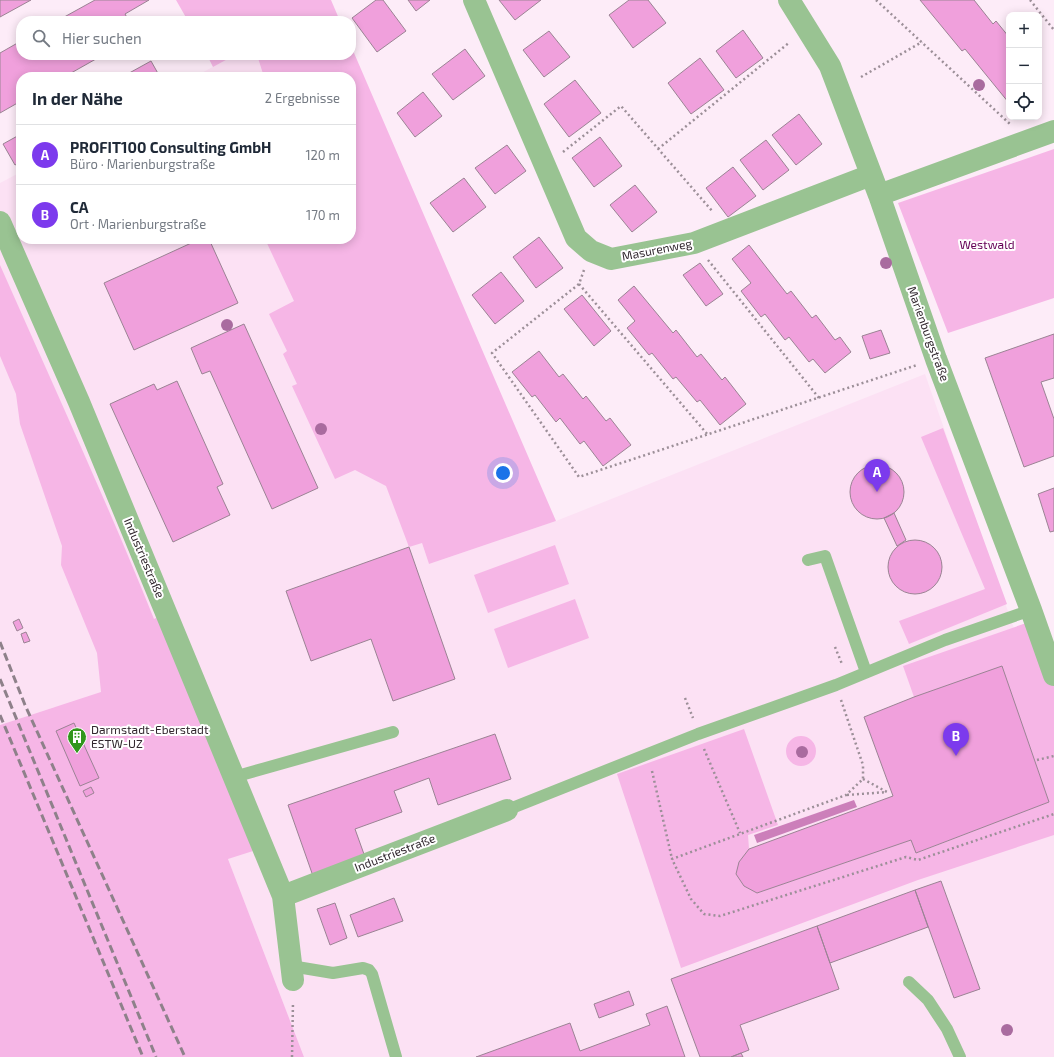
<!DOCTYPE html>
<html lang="de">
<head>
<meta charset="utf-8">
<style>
	:root { --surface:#fff; --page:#f2f2f3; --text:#1f2937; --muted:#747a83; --line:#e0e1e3; --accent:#7c3aed }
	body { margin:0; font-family:"Exo 2",sans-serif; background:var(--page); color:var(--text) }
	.controls { position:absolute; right:12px; top:12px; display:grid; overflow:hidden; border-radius:8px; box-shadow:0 2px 10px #0003 }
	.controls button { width:36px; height:36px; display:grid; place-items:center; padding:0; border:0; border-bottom:1px solid var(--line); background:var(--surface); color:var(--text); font:20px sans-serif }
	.you { position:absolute; left:503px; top:473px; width:14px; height:14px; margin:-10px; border:3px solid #fff; border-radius:50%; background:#1a73e8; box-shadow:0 0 0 6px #1a73e833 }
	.badge { display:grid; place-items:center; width:26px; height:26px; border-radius:50%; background:var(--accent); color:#fff; font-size:13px; font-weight:700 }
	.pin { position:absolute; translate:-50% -33px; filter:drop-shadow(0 1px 2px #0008) }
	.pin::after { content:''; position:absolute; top:21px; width:14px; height:12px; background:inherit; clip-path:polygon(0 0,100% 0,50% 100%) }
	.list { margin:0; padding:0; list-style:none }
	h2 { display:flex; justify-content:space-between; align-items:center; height:52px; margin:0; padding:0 16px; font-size:17px }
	h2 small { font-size:13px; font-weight:400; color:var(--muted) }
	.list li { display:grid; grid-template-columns:26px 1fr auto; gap:12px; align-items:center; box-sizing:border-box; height:60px; padding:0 16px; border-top:1px solid var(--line) }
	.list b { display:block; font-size:15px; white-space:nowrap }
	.list p { margin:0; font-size:13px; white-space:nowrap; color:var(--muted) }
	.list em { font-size:13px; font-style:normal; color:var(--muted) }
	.icon { flex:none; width:22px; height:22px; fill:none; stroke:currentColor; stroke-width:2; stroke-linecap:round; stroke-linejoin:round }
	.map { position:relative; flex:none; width:1054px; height:1057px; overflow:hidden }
	.search { position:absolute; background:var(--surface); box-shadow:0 2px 10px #0003; left:16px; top:16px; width:340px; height:44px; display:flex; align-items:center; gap:10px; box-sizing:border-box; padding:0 14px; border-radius:16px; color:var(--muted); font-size:15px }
	.panel { position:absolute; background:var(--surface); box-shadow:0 2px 10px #0003; left:16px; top:72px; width:340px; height:172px; border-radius:16px }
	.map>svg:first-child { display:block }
</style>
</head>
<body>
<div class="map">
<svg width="1054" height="1057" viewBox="0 0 1054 1057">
	<rect width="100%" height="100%" fill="#fdecf8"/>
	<path fill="#fce1f4" d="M 235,55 L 257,55 L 264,77 L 194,77 Z
		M 21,172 L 21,239 L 319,239 L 429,564 L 556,521 L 925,374 L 1054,743 L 1054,1057 L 304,1057 L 228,859 L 55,707 L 0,725 L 0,183 Z"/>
	<path fill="#f6b6e6" d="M 176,0 L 331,0 L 340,21 L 188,21 Z
		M 351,46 L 556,521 L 429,564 L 422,543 L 409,547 L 386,486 L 355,470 L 335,479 L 292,386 L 297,384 L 283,354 L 287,351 L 269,314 L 294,301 L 265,239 L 351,239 L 351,77 L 264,77 L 257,55 L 351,55 Z
		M 207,55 L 235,55 L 213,67 Z
		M 1054,149 L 1054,298 L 948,333 L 898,203 Z
		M 0,265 C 52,383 106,499 154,619 L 158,617 L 253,851 L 228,859 L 304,1057 L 0,1057 L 0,725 L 101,692 L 97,653 L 61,565 L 62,546 L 20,424 L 16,394 L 0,356 Z
		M 943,428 L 1007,604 L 909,644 L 899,621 L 985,589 L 921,437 Z
		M 555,545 L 569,584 L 488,613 L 474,575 Z
		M 575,599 L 589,638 L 508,668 L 494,629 Z
		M 1032,621 L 1054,684 L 1054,835 L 918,880 L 681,968 L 617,774 L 744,729 L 778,825 L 748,835 L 749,849 L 736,874 L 744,886 L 757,893 L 911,840 L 917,853 L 1049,802 L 1002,667 L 914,697 L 903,666 Z
		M786 751a15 15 0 1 1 30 0a15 15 0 1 1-30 0Z"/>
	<path fill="#cc7fba" d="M 854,800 L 857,807 L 757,843 L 754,835 Z"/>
	<path fill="#f0a0dc" stroke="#9b8394" d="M 0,0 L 31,0 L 0,17 Z
		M 95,0 L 149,0 L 125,14 L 129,21 L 57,21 Z
		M 376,0 L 383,0 L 406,31 L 377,52 L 352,18 Z
		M 408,0 L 430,0 L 416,11 Z
		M 499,0 L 541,0 L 515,20 Z
		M 629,0 L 648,0 L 666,23 L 633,48 L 609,15 Z
		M 920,0 L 974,0 L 993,24 L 996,21 L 1009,37 L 1009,103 L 965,49 L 962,51 Z
		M 743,30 L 763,58 L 736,78 L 716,51 Z
		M 549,31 L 570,57 L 544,77 L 523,50 Z
		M 21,41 L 21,55 L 103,55 L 64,77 L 21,77 L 21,101 L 0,113 L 0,53 Z
		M 465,49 L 485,76 L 453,100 L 432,74 Z
		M 700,58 L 724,90 L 691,114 L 668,83 Z
		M 151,61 L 160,77 L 122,77 Z
		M 575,80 L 601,113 L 569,137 L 544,104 Z
		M 423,92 L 442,116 L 415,137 L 397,113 Z
		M 799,114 L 822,144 L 796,165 L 772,135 Z
		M 21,134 L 21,162 L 15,165 L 3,144 Z
		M 600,137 L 622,166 L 594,187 L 572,158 Z
		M 766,140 L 789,170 L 763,190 L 740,160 Z
		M 507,145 L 526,171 L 495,194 L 475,168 Z
		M 733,167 L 756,196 L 728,217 L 706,188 Z
		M 464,178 L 486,207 L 453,232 L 430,203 Z
		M 635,185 L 657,212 L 632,232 L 610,205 Z
		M 539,237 L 563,268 L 536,288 L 513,257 Z
		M 200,239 L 209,239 L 238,303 L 134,350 L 104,283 Z
		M 749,245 L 787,294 L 791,291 L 812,318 L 816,315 L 835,340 L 840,337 L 851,352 L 825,373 L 813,359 L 809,362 L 789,337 L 785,340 L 765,314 L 761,317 L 741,291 L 751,283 L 732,259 Z
		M 700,263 L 723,294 L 706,306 L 683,275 Z
		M 501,272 L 524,301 L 495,324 L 472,295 Z
		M 634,286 L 673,333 L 676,330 L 697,357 L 701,354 L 722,380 L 725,377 L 746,404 L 720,425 L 700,400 L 697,402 L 676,377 L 673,379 L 652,353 L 649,355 L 627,328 L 635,321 L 618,300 Z
		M 582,295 L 611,331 L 594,346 L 564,309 Z
		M 244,324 L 318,488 L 272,509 L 210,371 L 202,374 L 191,348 Z
		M 881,330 L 890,353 L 870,359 L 862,336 Z
		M 1054,334 L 1054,378 L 1041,382 L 1054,419 L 1054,456 L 1024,467 L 985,358 Z
		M 539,351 L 559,377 L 563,374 L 583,399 L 586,396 L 606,421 L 610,418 L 631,445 L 603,466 L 584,441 L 580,444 L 560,418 L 556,422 L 535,395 L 532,397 L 512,372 Z
		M 177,381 L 223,484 L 217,487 L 230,515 L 173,542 L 110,404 L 154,384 L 157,390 Z
		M850 492a27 27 0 1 1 54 0a27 27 0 1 1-54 0Z
		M 1054,488 L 1054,531 L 1050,532 L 1038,494 Z
		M 894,513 L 906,540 L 897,546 L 884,518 Z
		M888 567a27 27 0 1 1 54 0a27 27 0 1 1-54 0Z
		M 409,547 L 455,679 L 393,701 L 371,639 L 311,661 L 286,591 Z
		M 19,619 L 23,628 L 17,631 L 13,622 Z
		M 26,632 L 30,641 L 24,643 L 21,634 Z
		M 1002,666 L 1049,802 L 916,853 L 911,840 L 757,893 L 744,886 L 736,874 L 739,862 L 749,849 L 893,796 L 864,717 L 914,697 Z
		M 74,723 L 99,778 L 80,786 L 56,731 Z
		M 495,734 L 511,779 L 438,805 L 429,778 L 394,791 L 402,812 L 355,829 L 365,857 L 313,876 L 288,805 Z
		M 91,787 L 94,793 L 86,797 L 83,791 Z
		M 941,881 L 980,989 L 954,998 L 915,890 Z
		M 915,890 L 928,927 L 830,963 L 817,926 Z
		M 394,898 L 403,921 L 358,937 L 350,915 Z
		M 335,903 L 347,938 L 330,945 L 317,909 Z
		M 817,926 L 839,989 L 740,1025 L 749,1050 L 731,1057 L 700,1057 L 671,979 Z
		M 629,991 L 634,1005 L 599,1018 L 594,1004 Z
		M 667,1006 L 685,1057 L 476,1057 L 570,1023 L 580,1051 L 650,1025 L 646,1014 Z
		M 741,1053 L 743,1057 L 731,1057 Z"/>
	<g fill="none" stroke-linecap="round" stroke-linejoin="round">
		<path stroke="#9c8f98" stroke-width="2.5" stroke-dasharray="2 3" stroke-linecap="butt" d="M 876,0 L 1010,124
			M 1030,0 L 1054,30
			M 861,77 L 922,42
			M 658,149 L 790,42
			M 563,152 L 621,106 L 713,212
			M 708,260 L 819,398
			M 584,270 L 579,284 L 492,353 L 579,477 L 917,365
			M 579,284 L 708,435
			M 835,647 L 842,664
			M 685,698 L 693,718
			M 841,700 L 863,765 L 863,779 L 846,795 L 672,859 L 691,899 L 704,914 L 720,916 L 906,857 L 918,860 L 1054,814
			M 704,749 L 740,833
			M 1037,760 L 1054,756
			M 652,771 L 672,859
			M 863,779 L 887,792
			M 847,795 L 887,792
			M 292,1057 L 293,1002"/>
		<path stroke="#99c392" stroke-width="12" d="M 808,560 L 825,556 L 866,672
			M 234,777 L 393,732
			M 507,810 L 698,734 L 836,685 L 945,640 L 1031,610
			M 291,966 L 333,973 L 363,968 L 369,970 L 372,974 L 396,1057
			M 909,982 L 928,1000 L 947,1029 L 960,1057"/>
		<path stroke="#99c392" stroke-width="22" d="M 474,0 L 576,238 L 591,251 L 611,259 L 694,243 L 871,175
			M 789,0 L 830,66 L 879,195 L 936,359 L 1031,610 L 1054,675
			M 879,195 L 1054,131
			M 0,222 L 79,402 L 283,896 L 293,980
			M 283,896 L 507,810"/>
		<path stroke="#8e818a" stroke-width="3" stroke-dasharray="8 4" stroke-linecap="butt" d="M 0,642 L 25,705 L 185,1057
			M 0,679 L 156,1057
			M 0,715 L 143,1057"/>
	</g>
	<g fill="#a96b9f">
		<circle cx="979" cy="85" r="6"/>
		<circle cx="886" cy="263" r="6"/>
		<circle cx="227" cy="325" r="6"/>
		<circle cx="321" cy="429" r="6"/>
		<circle cx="802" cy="752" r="6"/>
		<circle cx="1007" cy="1030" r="6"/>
	</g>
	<defs>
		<symbol id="building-pin" viewBox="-11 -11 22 30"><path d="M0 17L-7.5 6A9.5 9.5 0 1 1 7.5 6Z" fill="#31961b" stroke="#fff"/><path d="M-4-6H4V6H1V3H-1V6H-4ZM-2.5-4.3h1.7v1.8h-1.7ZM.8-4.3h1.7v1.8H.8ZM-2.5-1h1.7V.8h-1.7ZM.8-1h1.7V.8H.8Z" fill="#fff"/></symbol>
	</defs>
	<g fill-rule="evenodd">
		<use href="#building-pin" x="66" y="726" width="22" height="30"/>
	</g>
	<g text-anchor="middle" stroke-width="4" stroke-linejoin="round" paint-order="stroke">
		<g font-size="12" fill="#640156" stroke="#fff">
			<text x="987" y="249">Westwald</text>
		</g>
		<g font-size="12" fill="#32282f" stroke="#fff">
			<text transform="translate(657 250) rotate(-11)" y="4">Masurenweg</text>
			<text transform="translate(928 334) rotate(70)" y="4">Marienburgstraße</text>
			<text transform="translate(144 558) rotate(67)" y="4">Industriestraße</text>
			<text transform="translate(395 853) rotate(-21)" y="4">Industriestraße</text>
		</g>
		<g font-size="12" fill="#32282f" stroke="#fff" text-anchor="start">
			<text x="91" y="734">Darmstadt-Eberstadt<tspan x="91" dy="14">ESTW-UZ</tspan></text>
		</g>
	</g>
</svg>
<div class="controls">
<button>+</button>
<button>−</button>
<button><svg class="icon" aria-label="locate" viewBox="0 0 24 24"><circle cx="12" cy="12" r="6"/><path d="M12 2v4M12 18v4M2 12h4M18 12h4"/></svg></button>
</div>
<div class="you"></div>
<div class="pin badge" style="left:877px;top:492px">A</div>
<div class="pin badge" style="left:956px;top:756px">B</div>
<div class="search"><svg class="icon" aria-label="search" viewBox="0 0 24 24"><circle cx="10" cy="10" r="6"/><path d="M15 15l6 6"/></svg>Hier suchen</div>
<section class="panel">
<h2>In der Nähe<small>2 Ergebnisse</small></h2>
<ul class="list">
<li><span class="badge">A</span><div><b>PROFIT100 Consulting GmbH</b><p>Büro · Marienburgstraße</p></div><em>120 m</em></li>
<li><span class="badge">B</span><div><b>CA</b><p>Ort · Marienburgstraße</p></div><em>170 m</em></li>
</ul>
</section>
</div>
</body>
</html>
